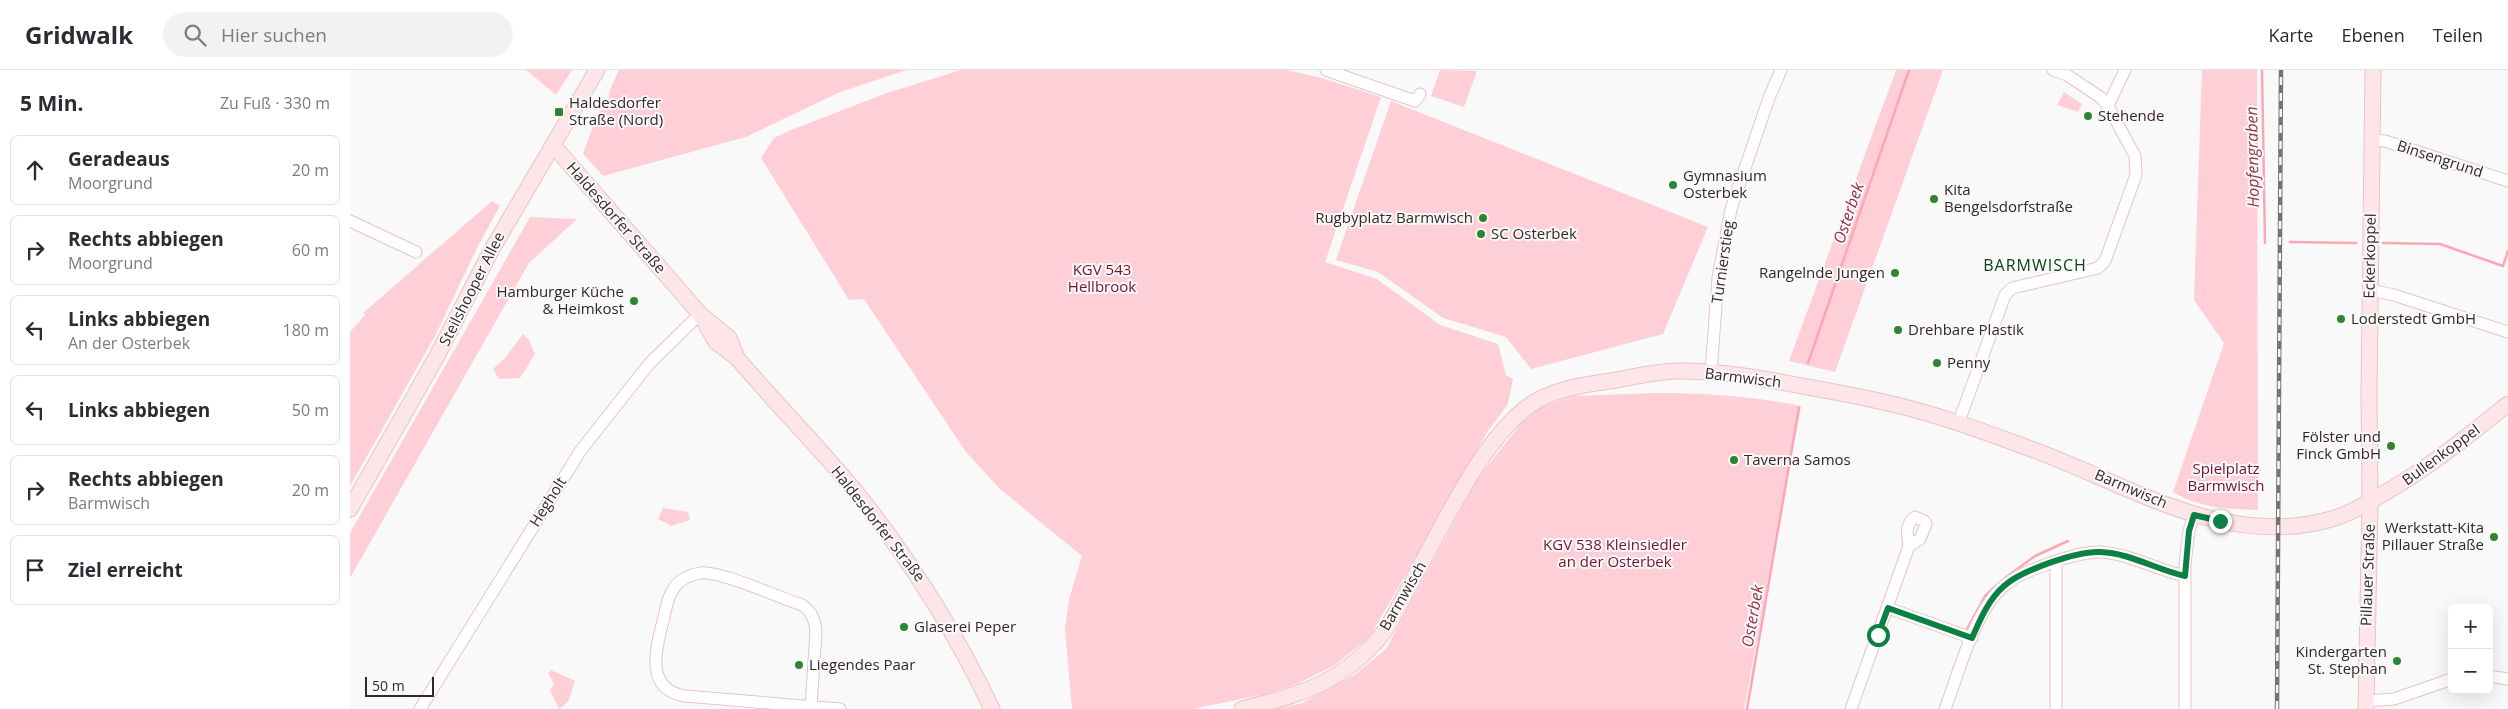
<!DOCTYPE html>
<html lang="de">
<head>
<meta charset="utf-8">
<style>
	:root { --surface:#fff; --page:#f2f2f3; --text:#2b2b33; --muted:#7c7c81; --line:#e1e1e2 }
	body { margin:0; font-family:"Open Sans",sans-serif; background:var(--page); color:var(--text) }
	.controls { position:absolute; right:15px; bottom:15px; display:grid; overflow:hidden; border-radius:8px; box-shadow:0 5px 20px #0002 }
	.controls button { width:45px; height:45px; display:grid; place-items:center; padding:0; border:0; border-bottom:1px solid var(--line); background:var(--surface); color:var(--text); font:25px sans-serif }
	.scale { position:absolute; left:15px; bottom:12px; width:69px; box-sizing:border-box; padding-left:5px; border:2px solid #352629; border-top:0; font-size:14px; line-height:18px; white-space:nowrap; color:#352629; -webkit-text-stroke:4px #f9f9f9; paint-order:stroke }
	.stop { position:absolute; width:15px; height:15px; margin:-11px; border:4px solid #0b8043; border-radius:50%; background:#fff }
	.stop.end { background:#0b8043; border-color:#fff; box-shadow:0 1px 5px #0008 }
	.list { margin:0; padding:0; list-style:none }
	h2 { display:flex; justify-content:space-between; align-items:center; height:65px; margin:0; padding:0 20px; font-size:21px }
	h2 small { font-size:16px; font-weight:400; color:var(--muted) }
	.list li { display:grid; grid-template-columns:32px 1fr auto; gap:15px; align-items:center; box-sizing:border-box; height:70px; margin:0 10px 10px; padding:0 10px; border:1px solid var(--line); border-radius:8px }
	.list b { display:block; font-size:19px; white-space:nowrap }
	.list p { margin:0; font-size:16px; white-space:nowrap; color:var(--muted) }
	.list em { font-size:16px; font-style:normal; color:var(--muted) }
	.icon { flex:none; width:28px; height:28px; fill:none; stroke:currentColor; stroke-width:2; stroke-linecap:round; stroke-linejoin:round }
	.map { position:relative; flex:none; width:2158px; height:639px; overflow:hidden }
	header { display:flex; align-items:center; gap:30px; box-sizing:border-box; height:70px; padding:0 25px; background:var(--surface); border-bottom:1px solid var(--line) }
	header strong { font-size:24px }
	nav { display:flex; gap:28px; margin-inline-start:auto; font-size:18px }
	.search { width:350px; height:45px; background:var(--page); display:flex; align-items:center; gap:12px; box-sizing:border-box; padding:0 18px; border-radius:28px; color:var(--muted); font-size:19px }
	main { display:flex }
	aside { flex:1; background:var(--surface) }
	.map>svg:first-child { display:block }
</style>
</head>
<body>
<header>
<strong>Gridwalk</strong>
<div class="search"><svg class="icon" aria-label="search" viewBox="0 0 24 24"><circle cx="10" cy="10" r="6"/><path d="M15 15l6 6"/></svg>Hier suchen</div>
<nav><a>Karte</a><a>Ebenen</a><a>Teilen</a></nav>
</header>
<main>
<aside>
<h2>5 Min.<small>Zu Fuß · 330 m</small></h2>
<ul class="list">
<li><svg class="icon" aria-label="ahead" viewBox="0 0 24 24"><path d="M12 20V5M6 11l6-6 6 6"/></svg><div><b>Geradeaus</b><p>Moorgrund</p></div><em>20 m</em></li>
<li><svg class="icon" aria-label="right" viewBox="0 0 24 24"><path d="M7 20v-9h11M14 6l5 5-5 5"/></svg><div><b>Rechts abbiegen</b><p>Moorgrund</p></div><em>60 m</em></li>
<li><svg class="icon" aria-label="left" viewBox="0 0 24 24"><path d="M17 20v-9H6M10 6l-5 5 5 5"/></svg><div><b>Links abbiegen</b><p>An der Osterbek</p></div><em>180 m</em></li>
<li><svg class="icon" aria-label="left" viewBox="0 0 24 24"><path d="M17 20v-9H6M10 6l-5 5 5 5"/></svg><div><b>Links abbiegen</b></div><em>50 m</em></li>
<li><svg class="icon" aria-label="right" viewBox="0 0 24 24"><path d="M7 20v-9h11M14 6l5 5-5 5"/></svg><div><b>Rechts abbiegen</b><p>Barmwisch</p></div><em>20 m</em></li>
<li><svg class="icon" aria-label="arrive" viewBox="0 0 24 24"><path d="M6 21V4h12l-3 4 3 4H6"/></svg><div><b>Ziel erreicht</b></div></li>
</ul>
</aside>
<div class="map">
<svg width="2158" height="639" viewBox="0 0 2158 639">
	<rect width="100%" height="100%" fill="#f9f9f9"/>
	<path fill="#fecfd6" d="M 176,0 L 222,0 L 206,25 Z
		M 269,0 L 557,0 L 490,22 L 396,67 L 253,106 L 233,84 L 247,45 L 259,30 L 259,22 Z
		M 611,0 L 937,0 L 972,8 L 1031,27 L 975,192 L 1027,209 L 1090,255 L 1148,274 L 1156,305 L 1163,309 L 1158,334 L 1138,361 L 1019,568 L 985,595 L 947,614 L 916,624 L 842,639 L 722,639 L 715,560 L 719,529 L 732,486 L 651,420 L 616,382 L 514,229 L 499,230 L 411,88 L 424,68 L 441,60 L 537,23 Z
		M 1090,0 L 1127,1 L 1114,37 L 1081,26 Z
		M 1546,0 L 1593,0 L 1485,302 L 1439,291 Z
		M 1852,0 L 1907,0 L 1908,440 C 1878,439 1849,438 1823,422 L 1874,273 L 1844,230 Z
		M 1714,22 L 1732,34 L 1728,42 L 1707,35 Z
		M 1041,31 L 1358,157 L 1313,264 L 1181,299 L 1156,267 L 1093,248 L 1028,202 L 986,190 Z
		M 142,131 L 150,136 L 127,178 L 85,266 L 0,416 L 0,262 L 16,244 L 13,243 Z
		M 180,147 L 227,149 L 179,193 L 0,508 L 0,463 Z
		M 173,264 L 179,270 L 185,284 L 170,308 L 149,309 L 143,299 L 155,288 Z
		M 1306,323 C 1354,323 1403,326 1451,336 L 1394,639 L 926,639 L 952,633 L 1004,605 L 1036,579 L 1127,409 L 1181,341 L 1222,326 Z
		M 313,438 L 338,442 L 340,450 L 321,456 L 308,449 Z
		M 201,600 L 225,611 L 218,632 L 209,639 L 200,620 L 204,614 L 198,603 Z"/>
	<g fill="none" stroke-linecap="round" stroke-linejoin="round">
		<path stroke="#fda6b5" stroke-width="2.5" d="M 1912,0 L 1915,173
			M 1940,172 L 2006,173
			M 2033,173 L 2090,174 L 2153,196 L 2158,181
			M 1458,293 L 1559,0
			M 1655,508 L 1685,486 L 1718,471
			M 1617,559 L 1635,526 L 1647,515
			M 1397,639 L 1449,338"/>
		<defs>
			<path id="street" d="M 976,0 L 1065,31 L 1070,24
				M 1758,36 L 1775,0
				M 2022,70 L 2035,71 L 2158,111
				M 0,151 L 66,182
				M 2020,220 L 2044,225 L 2158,262
				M 1361,302 L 1368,208 L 1381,139 L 1419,28 L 1431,0
				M 1608,354 L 1655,225 L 1662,218 L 1748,198 L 1755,191 L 1786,105 L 1785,86 L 1758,36 L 1750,27 L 1717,5 L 1703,0
				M 1706,491 L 1706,639
				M 1538,538 L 1622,568
				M 2139,606 L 2158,609
				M 2016,631 L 2044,629 L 2102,609
				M 461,637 L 466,562 C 465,550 462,542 452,535 C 430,528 369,500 350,503 C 340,505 329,510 324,518 C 317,527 316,540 313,551 C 306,578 294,619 335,626 L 490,639
				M 70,639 L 231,380 L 299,294 L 350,244
				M 1501,639 L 1559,476 L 1570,469 L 1576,454 L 1574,451 L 1565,447 C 1555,454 1557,466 1559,476
				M 1595,639 C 1609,603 1624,541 1654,516 C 1668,504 1689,497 1706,491 C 1720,487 1736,481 1751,482 C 1780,484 1807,500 1835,506
				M 1835,639 L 1835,494 L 1839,461 L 1844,445"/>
			<path id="secondary" d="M 203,75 L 350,244 L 366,272 L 387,288
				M 350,244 L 379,268 L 387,288 C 427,335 471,379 510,427 C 562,493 606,563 642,639
				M 0,439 L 87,286 L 142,179 L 247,0
				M 892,639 C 945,626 984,616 1023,575 C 1043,554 1055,523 1069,498 C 1097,448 1138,358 1188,330 C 1212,317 1240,314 1267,310 C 1286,306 1306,302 1326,301 C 1362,300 1400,306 1436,313 C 1473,320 1510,326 1546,335 C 1589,345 1632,361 1673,376 C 1774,411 1874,482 1985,448 C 2004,442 2021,431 2038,421 C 2081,396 2119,365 2158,334
				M 2016,639 L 2020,432 L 2019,323 L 2023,0"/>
		</defs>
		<use href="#street" stroke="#e9c2c8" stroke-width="13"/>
		<use href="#secondary" stroke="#e9c2c8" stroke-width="17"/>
		<use href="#street" stroke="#fff" stroke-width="11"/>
		<use href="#secondary" stroke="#fee5e9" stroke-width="15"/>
		<defs>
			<path id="rail" d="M 1927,639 L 1931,0"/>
		</defs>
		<use href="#rail" stroke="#7b7173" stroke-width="4.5"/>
		<use href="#rail" stroke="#f9f9f9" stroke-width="2.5" stroke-dasharray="8" stroke-linecap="butt"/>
	</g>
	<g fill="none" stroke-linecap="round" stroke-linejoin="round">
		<path stroke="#0b8043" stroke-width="6" d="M 1528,565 L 1538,538 L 1622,568 C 1630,550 1638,530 1654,516 C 1672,500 1727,481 1750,482 C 1780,483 1807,500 1835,506 L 1839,461 L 1844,445 L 1870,451"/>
	</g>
	<g fill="#2e8431" stroke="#f9f9f9" stroke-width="2">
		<rect x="204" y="37" width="10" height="10" rx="2.5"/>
		<circle cx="1738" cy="46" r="5"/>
		<circle cx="1323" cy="115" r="5"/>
		<circle cx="1584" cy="129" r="5"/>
		<circle cx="1133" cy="148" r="5"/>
		<circle cx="1131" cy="164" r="5"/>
		<circle cx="1545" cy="203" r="5"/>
		<circle cx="284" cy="231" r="5"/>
		<circle cx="1991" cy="249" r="5"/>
		<circle cx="1548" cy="260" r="5"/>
		<circle cx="1587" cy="293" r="5"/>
		<circle cx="2041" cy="376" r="5"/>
		<circle cx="1384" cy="390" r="5"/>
		<circle cx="2144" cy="467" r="5"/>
		<circle cx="554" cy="557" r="5"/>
		<circle cx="2047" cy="591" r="5"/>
		<circle cx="449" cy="595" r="5"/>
	</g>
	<g text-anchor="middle" stroke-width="4" stroke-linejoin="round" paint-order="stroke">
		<g font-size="15" fill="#352629" stroke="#f9f9f9" text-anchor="start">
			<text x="219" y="38">Haldesdorfer<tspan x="219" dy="17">Straße (Nord)</tspan></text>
			<text x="1748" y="51">Stehende</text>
			<text x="1333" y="111">Gymnasium<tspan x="1333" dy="17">Osterbek</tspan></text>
			<text x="1594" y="125">Kita<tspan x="1594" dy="17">Bengelsdorfstraße</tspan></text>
			<text x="1123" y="153" text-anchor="end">Rugbyplatz Barmwisch</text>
			<text x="1141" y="169">SC Osterbek</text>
			<text x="1535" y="208" text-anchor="end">Rangelnde Jungen</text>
			<text x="274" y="227" text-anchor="end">Hamburger Küche<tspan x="274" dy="17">&amp; Heimkost</tspan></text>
			<text x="2001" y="254">Loderstedt GmbH</text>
			<text x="1558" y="265">Drehbare Plastik</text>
			<text x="1597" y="298">Penny</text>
			<text x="2031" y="372" text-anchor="end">Fölster und<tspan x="2031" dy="17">Finck GmbH</tspan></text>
			<text x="1394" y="395">Taverna Samos</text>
			<text x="2134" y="463" text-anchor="end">Werkstatt-Kita<tspan x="2134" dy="17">Pillauer Straße</tspan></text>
			<text x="564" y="562">Glaserei Peper</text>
			<text x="2037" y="587" text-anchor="end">Kindergarten<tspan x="2037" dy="17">St. Stephan</tspan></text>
			<text x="459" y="600">Liegendes Paar</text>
		</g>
		<g font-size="15" fill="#352629" stroke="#f9f9f9">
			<text transform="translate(2090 89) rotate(18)" y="5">Binsengrund</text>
			<text transform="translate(266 148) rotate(49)" y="5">Haldesdorfer Straße</text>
			<text transform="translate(2020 186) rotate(-89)" y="5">Eckerkoppel</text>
			<text transform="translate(1373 192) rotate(-82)" y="5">Turnierstieg</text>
			<text transform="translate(122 219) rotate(-63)" y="5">Steilshooper Allee</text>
			<text transform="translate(1393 308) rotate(7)" y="5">Barmwisch</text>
			<text transform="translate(2091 385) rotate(-36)" y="5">Bullenkoppel</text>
			<text transform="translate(1781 419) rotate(23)" y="5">Barmwisch</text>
			<text transform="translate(198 432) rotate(-58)" y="5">Hegholt</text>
			<text transform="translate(528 454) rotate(52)" y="5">Haldesdorfer Straße</text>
			<text transform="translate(2018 505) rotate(-88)" y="5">Pillauer Straße</text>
			<text transform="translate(1053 526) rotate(-60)" y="5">Barmwisch</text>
		</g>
		<g font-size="15" fill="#751132" stroke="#f9f9f9">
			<text x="752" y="205">KGV 543<tspan x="752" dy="17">Hellbrook</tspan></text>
			<text x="1876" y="404">Spielplatz<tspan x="1876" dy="17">Barmwisch</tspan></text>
			<text x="1265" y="480">KGV 538 Kleinsiedler<tspan x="1265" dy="17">an der Osterbek</tspan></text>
		</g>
		<g font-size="16" font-style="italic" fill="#922f49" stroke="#f9f9f9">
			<text transform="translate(1902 87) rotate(-91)" y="6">Hopfengraben</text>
			<text transform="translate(1498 143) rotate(-71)" y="6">Osterbek</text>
			<text transform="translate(1402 546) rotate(-80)" y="6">Osterbek</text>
		</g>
		<g font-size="16" letter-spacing="1" fill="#0c4510" stroke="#f9f9f9">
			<text x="1685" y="201">BARMWISCH</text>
		</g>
	</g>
</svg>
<div class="controls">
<button>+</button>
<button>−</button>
</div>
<div class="scale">50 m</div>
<div class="stop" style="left:1528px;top:565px"></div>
<div class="stop end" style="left:1870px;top:451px"></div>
</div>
</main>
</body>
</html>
